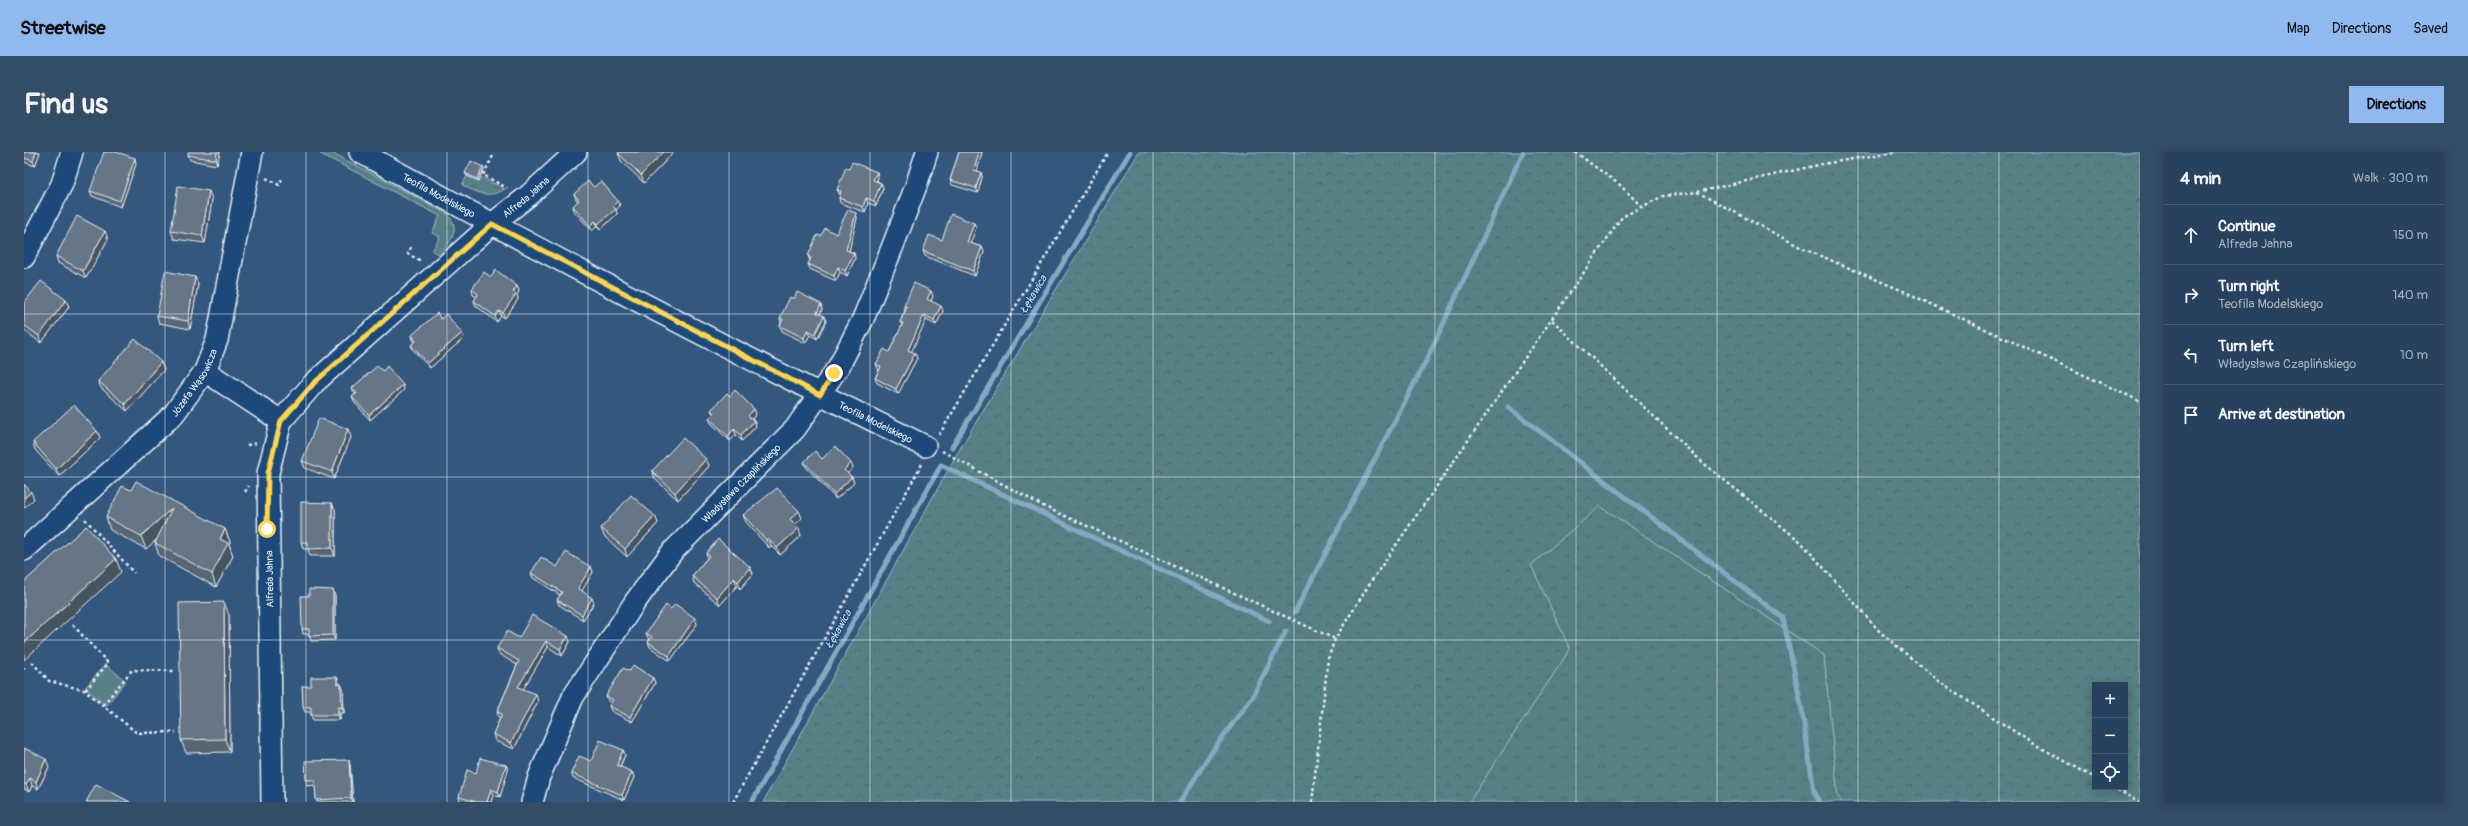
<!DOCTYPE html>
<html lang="en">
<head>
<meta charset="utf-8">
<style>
	:root { --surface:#27415e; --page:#334c67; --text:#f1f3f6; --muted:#a4afbc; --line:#435a73; --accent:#90b9f0 }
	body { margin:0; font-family:Pangolin,sans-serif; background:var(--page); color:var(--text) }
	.controls { position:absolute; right:12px; bottom:12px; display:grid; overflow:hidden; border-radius:0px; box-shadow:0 2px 10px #0003 }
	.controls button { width:36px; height:36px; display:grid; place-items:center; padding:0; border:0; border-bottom:1px solid var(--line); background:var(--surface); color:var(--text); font:20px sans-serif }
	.stop { position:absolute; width:12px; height:12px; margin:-9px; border:3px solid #ffd54a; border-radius:50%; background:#fff }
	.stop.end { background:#ffd54a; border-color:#fff; box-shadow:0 1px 4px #0008 }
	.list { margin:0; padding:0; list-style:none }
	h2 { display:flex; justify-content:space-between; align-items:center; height:52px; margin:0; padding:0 16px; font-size:17px }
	h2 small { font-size:13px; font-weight:400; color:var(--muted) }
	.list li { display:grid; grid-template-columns:26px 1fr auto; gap:12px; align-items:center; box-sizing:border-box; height:60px; padding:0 16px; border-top:1px solid var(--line) }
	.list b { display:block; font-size:15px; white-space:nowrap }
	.list p { margin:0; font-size:13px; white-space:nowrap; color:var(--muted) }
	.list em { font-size:13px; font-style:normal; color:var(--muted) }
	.icon { flex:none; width:22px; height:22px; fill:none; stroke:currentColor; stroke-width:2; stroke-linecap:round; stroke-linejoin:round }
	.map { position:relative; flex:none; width:2116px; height:650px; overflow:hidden; border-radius:0px }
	header { display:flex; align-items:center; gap:24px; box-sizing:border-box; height:56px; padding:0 20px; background:var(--accent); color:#111 }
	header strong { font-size:19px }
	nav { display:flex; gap:22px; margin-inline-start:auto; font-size:14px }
	.intro { display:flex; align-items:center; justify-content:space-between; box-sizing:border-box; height:96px; padding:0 24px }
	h1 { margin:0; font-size:28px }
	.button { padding:10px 18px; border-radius:0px; background:var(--accent); color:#111; font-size:14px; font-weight:700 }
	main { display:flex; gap:24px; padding:0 24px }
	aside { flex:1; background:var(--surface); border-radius:0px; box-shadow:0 2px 10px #0003 }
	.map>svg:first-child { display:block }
</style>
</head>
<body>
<header>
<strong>Streetwise</strong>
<nav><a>Map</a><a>Directions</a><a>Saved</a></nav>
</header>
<div class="intro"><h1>Find us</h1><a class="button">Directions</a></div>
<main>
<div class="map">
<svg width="2116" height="650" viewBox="0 0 2116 650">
	<defs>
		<pattern id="grass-tufts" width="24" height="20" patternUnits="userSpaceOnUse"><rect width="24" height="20" fill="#578086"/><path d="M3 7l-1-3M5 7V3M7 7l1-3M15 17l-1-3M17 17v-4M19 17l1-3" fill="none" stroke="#4f676b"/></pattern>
		<pattern id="forest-crowns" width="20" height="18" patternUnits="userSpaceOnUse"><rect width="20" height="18" fill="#578086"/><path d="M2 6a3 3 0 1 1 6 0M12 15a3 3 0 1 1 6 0" fill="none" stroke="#4f676b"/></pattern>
	</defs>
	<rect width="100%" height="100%" fill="#34577e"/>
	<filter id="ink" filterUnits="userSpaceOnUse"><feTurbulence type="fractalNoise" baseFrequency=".025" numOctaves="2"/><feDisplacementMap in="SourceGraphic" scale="8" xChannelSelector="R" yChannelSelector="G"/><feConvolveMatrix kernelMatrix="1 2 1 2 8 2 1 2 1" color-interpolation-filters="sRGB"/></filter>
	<g filter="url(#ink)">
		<path fill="url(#grass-tufts)" stroke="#a0b8bf" d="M 293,0 L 307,0 L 422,61 C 438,76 428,89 415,102 L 408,99 L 416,85 L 408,81 L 416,64 Z
			M 443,24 L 454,29 L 457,25 L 481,37 C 464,47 454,41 438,33 Z
			M 1576,354 L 1800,503 L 1814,644 L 1818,650 L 1445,650 L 1546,497 L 1507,413 Z"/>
		<path fill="url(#forest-crowns)" stroke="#a0b8bf" fill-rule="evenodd" d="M 1115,0 L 2116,0 L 2116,650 L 1818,650 L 1814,645 L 1800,503 L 1576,354 L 1507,413 L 1546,497 L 1445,650 L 739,650 L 934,300 ZM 2071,533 L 2101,533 L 2101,635 L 2071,635 Z"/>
		<path fill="#578086" stroke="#a0b8bf" d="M 81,512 L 102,529 L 82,554 L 61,536 Z"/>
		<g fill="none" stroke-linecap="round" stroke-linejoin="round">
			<path stroke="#84aac1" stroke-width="5" d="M 1484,255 L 1759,466 L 1777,552 L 1790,639 L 1795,650
				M 928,295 L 1106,0
				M 1271,460 L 1403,207 L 1499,0
				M 728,650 L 917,313 L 1245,469
				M 1156,650 L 1185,604 L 1229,544 L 1262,479"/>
			<defs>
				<g id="minor">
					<path id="s1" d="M 336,0 C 522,102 710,201 901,294"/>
					<path d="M 0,105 L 38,32 L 48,0"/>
					<path d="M 181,219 L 257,269"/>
					<path id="s2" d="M 0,398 L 149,263 L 181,219 L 193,188 L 228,0"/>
					<path id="s3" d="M 248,650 L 244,321 L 257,269 L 290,231 L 468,72 L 504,44 L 552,0"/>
					<path id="s4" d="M 508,650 L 515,625 L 549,545 L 611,450 L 648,400 L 771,277 L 815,214 L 839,167 L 868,96 L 892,34 L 903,0"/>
				</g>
			</defs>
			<use href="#minor" stroke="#e8f1f8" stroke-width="24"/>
			<path stroke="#e8f1f8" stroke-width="2.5" stroke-dasharray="3 3" stroke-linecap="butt" d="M 1551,0 L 1596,33 L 1618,55
				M 469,4 L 459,23 L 483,36
				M 242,26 L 255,33 L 258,27
				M 1673,40 L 1778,96 L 1879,139 L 2116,249
				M 387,95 L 384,102 L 397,109
				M 1528,168 L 1678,310 L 1777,390 L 1856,480 L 1914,529 L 2005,589 L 2071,626
				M 915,283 L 1084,0
				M 223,293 L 233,291
				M 918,299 L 1019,354 L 1311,487
				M 221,340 L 225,334
				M 61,367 L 110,421
				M 49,473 L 84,511 L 61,539
				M 8,510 L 25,529 L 60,538 L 113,581 L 152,580
				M 0,516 L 1,517
				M 79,553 L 108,518 L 152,519
				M 2088,635 L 2116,650
				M 709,650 L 898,312
				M 1288,650 L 1304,507 L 1311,487 L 1348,428 L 1598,65 L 1639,44 L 1673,40 L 1799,12 L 1871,0"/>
			<use href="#minor" stroke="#1f4a7a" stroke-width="21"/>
		</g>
		<path fill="#586573" stroke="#e8f1f8" d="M 0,0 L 16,0 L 11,14 L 0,10 Z
			M 196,0 L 193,13 L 166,8 L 164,3 Z
			M 595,0 L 650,0 L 620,31 L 597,9 L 594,1 Z
			M 935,0 L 958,0 L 953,19 L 957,20 L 958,25 L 954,41 L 928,33 L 926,28 Z
			M 112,12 L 97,55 L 68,44 L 66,39 Z
			M 459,15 L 460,17 L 454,29 L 442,23 L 441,21 Z
			M 825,17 L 853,20 L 854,25 L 853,29 L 857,31 L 859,36 L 852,54 L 844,51 L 841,60 L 816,51 L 815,46 L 816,43 L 813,38 Z
			M 570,35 L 594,49 L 596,54 L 592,58 L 593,62 L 576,78 L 573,74 L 568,79 L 550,59 L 549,54 L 554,50 L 552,47 L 550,42 Z
			M 188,47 L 181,91 L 150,87 L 147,79 Z
			M 832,61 L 833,66 L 825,99 L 830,101 L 831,106 L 823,124 L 816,120 L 812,129 L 786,117 L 784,112 L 786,109 L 784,104 L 797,84 L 812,82 Z
			M 950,71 L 952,76 L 946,91 L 958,95 L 960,100 L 951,124 L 901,104 L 899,99 L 918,88 Z
			M 84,87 L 62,126 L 34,111 L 32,104 Z
			M 171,125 L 174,132 L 166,177 L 135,171 L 133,164 Z
			M 467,125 L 493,134 L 495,139 L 493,143 L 494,147 L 481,166 L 477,164 L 473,170 L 452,154 L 450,149 L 453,145 L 449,143 L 448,137 Z
			M 909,144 L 907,149 L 919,159 L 912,173 L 902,168 L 887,199 L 893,206 L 874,242 L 853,231 L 851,226 L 855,218 L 854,217 L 852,212 L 865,200 L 878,174 L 876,170 L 881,158 L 880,154 Z
			M 770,147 L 798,157 L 796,162 L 802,169 L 793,187 L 786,183 L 781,191 L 758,179 L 756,174 L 757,171 L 756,166 Z
			M 42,148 L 45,155 L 17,191 L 0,178 L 0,151 Z
			M 417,167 L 440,186 L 406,216 L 389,198 L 387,193 L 391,190 L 389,188 L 388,183 Z
			M 137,210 L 140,218 L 103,259 L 77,236 L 74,229 Z
			M 359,219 L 380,238 L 346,268 L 330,250 L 328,245 L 332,242 L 330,241 L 328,236 Z
			M 706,244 L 730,257 L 732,262 L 728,267 L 730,269 L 732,274 L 718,289 L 712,283 L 706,289 L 687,271 L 685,266 L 689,262 L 687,258 Z
			M 73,279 L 76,286 L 35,324 L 11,298 L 9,290 Z
			M 327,285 L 310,327 L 281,316 L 278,309 Z
			M 682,307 L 685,314 L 654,348 L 631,327 L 628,319 Z
			M 798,307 L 829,316 L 824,321 L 828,325 L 830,331 L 812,347 L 782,315 L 780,310 Z
			M 107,338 L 201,377 L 206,390 L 205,392 L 209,404 L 192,435 L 135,404 L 131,391 L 132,387 L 122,397 L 86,378 L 82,365 Z
			M 308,351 L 311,358 L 311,404 L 286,404 L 284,397 L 279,397 L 277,390 Z
			M 719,363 L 778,366 L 771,372 L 777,384 L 756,403 L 747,394 L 745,396 L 722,370 Z
			M 631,364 L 634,371 L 603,405 L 580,384 L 577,376 Z
			M 682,401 L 726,415 L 729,422 L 716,437 L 713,434 L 696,453 L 670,431 L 668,424 L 683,406 Z
			M 533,415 L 567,415 L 569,420 L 557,439 L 570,451 L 559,468 L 535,453 L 533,448 L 536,443 L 509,426 L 507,421 Z
			M 311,443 L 311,488 L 287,489 L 285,482 L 279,482 L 278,477 Z
			M 647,457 L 673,472 L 646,509 L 626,495 L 624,490 L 626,487 L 624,486 L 622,481 Z
			M 205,463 L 206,600 L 162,601 L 157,588 Z
			M 495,486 L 546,490 L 538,504 L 524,495 L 499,537 L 514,549 L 490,597 L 471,589 L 469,582 L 476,566 L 475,566 L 473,560 L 493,513 L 475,502 L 473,496 Z
			M 606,519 L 629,526 L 631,531 L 608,570 L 587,559 L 585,554 L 587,551 L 584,549 L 582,544 Z
			M 315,530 L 315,532 L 317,532 L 319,537 L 320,561 L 316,561 L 316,568 L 289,568 L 287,563 L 287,560 L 281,560 L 279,555 Z
			M 0,596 L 25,615 L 14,637 L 8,634 L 5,640 L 0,637 Z
			M 599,598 L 601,603 L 596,615 L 608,620 L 610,625 L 600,648 L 549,626 L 547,621 L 567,609 Z
			M 326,613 L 329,650 L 293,650 L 292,648 L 291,633 L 283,634 L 282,628 Z
			M 482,613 L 484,618 L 476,645 L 469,643 L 467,650 L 436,650 L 435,645 L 452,621 Z"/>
		<path fill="#47535e" stroke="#e8f1f8" d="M 12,0 L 16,0 L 11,14 L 9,9 Z
			M 193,0 L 196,0 L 193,13 L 192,8 Z
			M 640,0 L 650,0 L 620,31 L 617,23 Z
			M 955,0 L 958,0 L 952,23 L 950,18 Z
			M 111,6 L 112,12 L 97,55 L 96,49 Z
			M 459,15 L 460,17 L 454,29 L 453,27 Z
			M 853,20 L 854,25 L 851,33 L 849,28 Z
			M 957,20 L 958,25 L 954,41 L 952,36 Z
			M 857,31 L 859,36 L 852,54 L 850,49 Z
			M 185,39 L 188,47 L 181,91 L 178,84 Z
			M 842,46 L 844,51 L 841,60 L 839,55 Z
			M 594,49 L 596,54 L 592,58 L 593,62 L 576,78 L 574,72 L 589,54 Z
			M 832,61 L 833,66 L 824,103 L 822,98 Z
			M 571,69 L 573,74 L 568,79 L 566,74 Z
			M 950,71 L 952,76 L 945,95 L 943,90 Z
			M 81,79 L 84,87 L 62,126 L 59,119 Z
			M 958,95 L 960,100 L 951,124 L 949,119 Z
			M 830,101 L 831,106 L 823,124 L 821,119 Z
			M 814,115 L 816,120 L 812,129 L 810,124 Z
			M 171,125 L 174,132 L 166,177 L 164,169 Z
			M 493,134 L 495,139 L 493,143 L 494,147 L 481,166 L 479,161 L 489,140 Z
			M 907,139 L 909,144 L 905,153 L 903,147 Z
			M 42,148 L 45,155 L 17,191 L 15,184 Z
			M 797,152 L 798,157 L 794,166 L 793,161 Z
			M 917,154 L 919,159 L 912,173 L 910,168 Z
			M 475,159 L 477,164 L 473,170 L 471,164 Z
			M 900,163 L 902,168 L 886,203 L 884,198 Z
			M 800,164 L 802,169 L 793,187 L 791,182 Z
			M 784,178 L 786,183 L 781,191 L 780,186 Z
			M 438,181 L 440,186 L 406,216 L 404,211 Z
			M 891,201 L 893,206 L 874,242 L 872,237 Z
			M 137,210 L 140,218 L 103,259 L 101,252 Z
			M 379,233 L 380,238 L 346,268 L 345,263 Z
			M 730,257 L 732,262 L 726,269 L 724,264 Z
			M 730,269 L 732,274 L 718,289 L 717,283 Z
			M 324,277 L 327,285 L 310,327 L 308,320 Z
			M 710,277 L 712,283 L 706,289 L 704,284 Z
			M 73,279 L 76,286 L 35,324 L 32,317 Z
			M 682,307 L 685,314 L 654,348 L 651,341 Z
			M 827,311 L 829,316 L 822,323 L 820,318 Z
			M 828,325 L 830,331 L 812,347 L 810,342 Z
			M 7,340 L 10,347 L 0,356 L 0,346 Z
			M 308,351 L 311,358 L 311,404 L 308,396 Z
			M 148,356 L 153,369 L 122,397 L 117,384 Z
			M 775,359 L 778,366 L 769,375 L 766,367 Z
			M 631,364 L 634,371 L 603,405 L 601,397 Z
			M 775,376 L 777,384 L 756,403 L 753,396 Z
			M 201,377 L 206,390 L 205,392 L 209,404 L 192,435 L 188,422 L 196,387 Z
			M 744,386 L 747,394 L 745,396 L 742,388 Z
			M 92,407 L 97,420 L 0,508 L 0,491 Z
			M 567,415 L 569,420 L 556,442 L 554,436 Z
			M 726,415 L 729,422 L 716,437 L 714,430 Z
			M 710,426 L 713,434 L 696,453 L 693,446 Z
			M 309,438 L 311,443 L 311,488 L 309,483 Z
			M 568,446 L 570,451 L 559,468 L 558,463 Z
			M 200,450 L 205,463 L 206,600 L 201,587 Z
			M 671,466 L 673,472 L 646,509 L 645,504 Z
			M 544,484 L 546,490 L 538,504 L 536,497 Z
			M 522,489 L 524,495 L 497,541 L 494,535 Z
			M 313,525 L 315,530 L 315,537 L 313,532 Z
			M 629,526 L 631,531 L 608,570 L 606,565 Z
			M 317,532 L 319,537 L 320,561 L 318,556 Z
			M 512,542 L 514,549 L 490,597 L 487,591 Z
			M 314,555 L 316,561 L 316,568 L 314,563 Z
			M 599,598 L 601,603 L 594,618 L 593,613 Z
			M 22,607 L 25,615 L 14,637 L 12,630 Z
			M 325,608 L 326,613 L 329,650 L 327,646 Z
			M 482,613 L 484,618 L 476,645 L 474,640 Z
			M 608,620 L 610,625 L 600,648 L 598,643 Z
			M 6,626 L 8,634 L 5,640 L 2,633 Z
			M 467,637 L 469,643 L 467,650 L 463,650 Z"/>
		<path fill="#667686" stroke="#e8f1f8" d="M 0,0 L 12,0 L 9,9 L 0,6 Z
			M 80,0 L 92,0 L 111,6 L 96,49 L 66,39 Z
			M 164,0 L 193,0 L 192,8 L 164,3 Z
			M 595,0 L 640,0 L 617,23 L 594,1 Z
			M 935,0 L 955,0 L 950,18 L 957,20 L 952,36 L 926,28 Z
			M 447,9 L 459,15 L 453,27 L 441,21 Z
			M 828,10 L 853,20 L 849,28 L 857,31 L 850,49 L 842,46 L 839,55 L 815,46 L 817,39 L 813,38 L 822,15 L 825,17 Z
			M 564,29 L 570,35 L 577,29 L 594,49 L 589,54 L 592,57 L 574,72 L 571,69 L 566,74 L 549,54 L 555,48 L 550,42 Z
			M 154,34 L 185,39 L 178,84 L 147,79 Z
			M 824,58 L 832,61 L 822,98 L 830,101 L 821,119 L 814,115 L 810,124 L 784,112 L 787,106 L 784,104 L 793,83 L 797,84 L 801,76 L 812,82 Z
			M 927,62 L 950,71 L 943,90 L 958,95 L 949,119 L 899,99 L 905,83 L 918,88 Z
			M 53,64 L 81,79 L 59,119 L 32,104 Z
			M 472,118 L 493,134 L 489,140 L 492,142 L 479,161 L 475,159 L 471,164 L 450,149 L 454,142 L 448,137 L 460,120 L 467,125 Z
			M 141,119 L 171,125 L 164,169 L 133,164 Z
			M 17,129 L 42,148 L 15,184 L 0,173 L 0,151 Z
			M 890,131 L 907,139 L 903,147 L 917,154 L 910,168 L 900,163 L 884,198 L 891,201 L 872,237 L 851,226 L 857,215 L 852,212 L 860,197 L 865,200 L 879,171 L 876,170 L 883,155 L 880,154 Z
			M 773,140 L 797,152 L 793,161 L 800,164 L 791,182 L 784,178 L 780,186 L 756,174 L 759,167 L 756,166 L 766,145 L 770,147 Z
			M 413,161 L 417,167 L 422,162 L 438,181 L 404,211 L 387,193 L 392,189 L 388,183 Z
			M 111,187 L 137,210 L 101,252 L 74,229 Z
			M 353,214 L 359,219 L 363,214 L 379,233 L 345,263 L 328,245 L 333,241 L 328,236 Z
			M 711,238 L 730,257 L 724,264 L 730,269 L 717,283 L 710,277 L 704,284 L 685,266 L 690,261 L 687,258 L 703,241 L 706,244 Z
			M 50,253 L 73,279 L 32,317 L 9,290 Z
			M 295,266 L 324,277 L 308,320 L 278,309 Z
			M 659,286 L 682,307 L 651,341 L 628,319 Z
			M 811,294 L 827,311 L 820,318 L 828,325 L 810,342 L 780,310 L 791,299 L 798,307 Z
			M 112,329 L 201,377 L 196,387 L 204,391 L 188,422 L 131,391 L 148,356 L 117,384 L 82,365 L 98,334 L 107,338 Z
			M 0,332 L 7,340 L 0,346 Z
			M 753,336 L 775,359 L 766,367 L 775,376 L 753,396 L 744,386 L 742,388 L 719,363 Z
			M 607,343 L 631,364 L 601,397 L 577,376 Z
			M 277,350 L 308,351 L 308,396 L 284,397 L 284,390 L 277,390 Z
			M 62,374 L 92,407 L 0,491 L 0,430 Z
			M 694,387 L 726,415 L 714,430 L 710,426 L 693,446 L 668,424 L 685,404 L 682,401 Z
			M 542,400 L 567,415 L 554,436 L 568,446 L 558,463 L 533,448 L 538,440 L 507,421 L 517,405 L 533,415 Z
			M 285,437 L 309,438 L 309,483 L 285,484 L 285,477 L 278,477 L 277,444 L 285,444 Z
			M 200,450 L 201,587 L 157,588 L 155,451 Z
			M 651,452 L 671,466 L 645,504 L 624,490 L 628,485 L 622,481 L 642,453 L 647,457 Z
			M 508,463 L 544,484 L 536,497 L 522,489 L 494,535 L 512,542 L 487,591 L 469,582 L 478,562 L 473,560 L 495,509 L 473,496 L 483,479 L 495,486 Z
			M 609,513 L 629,526 L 606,565 L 585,554 L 589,548 L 582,544 L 599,516 L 606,519 Z
			M 287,525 L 313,525 L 313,532 L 317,532 L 318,556 L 314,555 L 314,563 L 287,563 L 287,555 L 279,555 L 278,534 L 287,534 Z
			M 576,588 L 599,598 L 593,613 L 608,620 L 598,643 L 547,621 L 555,604 L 567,609 Z
			M 0,596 L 22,607 L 12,630 L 6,626 L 2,633 L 0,631 Z
			M 456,606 L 482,613 L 474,640 L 467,637 L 463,650 L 453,650 L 435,645 L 443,618 L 452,621 Z
			M 325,608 L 327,646 L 292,648 L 291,628 L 282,628 L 281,609 Z
			M 72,632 L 106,650 L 62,650 Z"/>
	</g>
	<g fill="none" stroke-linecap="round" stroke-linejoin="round" filter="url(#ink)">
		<path stroke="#ffd54a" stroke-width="5" d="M 243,377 L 244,321 L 257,269 L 290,231 L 468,72 L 796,243 L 810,221"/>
	</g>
	<path fill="none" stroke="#e8f1f8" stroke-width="1" stroke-opacity="0.55" d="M 141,0 L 141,650M 282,0 L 282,650M 423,0 L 423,650M 564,0 L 564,650M 705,0 L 705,650M 846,0 L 846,650M 987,0 L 987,650M 1129,0 L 1129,650M 1270,0 L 1270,650M 1411,0 L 1411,650M 1552,0 L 1552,650M 1693,0 L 1693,650M 1834,0 L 1834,650M 1975,0 L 1975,650M 0,162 L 2116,162M 0,325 L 2116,325M 0,488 L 2116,488"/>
	<g text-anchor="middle" stroke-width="3" stroke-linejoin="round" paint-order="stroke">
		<g font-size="10" fill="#e8f1f8" stroke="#1f4a7a">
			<text dy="4" stroke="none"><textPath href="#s1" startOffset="90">Teofila Modelskiego</textPath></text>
			<text dy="4" stroke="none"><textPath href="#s3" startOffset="715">Alfreda Jahna</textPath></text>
			<text dy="4" stroke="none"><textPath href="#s2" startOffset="240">Józefa Wąsowicza</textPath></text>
			<text dy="4" stroke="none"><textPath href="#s1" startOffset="582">Teofila Modelskiego</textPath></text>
			<text dy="4" stroke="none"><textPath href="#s4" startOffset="386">Władysława Czaplińskiego</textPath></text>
			<text transform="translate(245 427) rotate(-91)" y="4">Alfreda Jahna</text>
		</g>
		<g font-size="11" font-style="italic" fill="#cfdfea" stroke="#1f4a7a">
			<text transform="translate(1009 142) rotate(-59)" y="4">Łękawica</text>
			<text transform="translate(814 477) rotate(-61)" y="4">Łękawica</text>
		</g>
	</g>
</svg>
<div class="controls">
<button>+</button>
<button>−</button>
<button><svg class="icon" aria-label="locate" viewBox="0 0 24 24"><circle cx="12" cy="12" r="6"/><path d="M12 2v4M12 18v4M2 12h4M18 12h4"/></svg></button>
</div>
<div class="stop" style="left:243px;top:377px"></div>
<div class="stop end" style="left:810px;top:221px"></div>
</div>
<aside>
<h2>4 min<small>Walk · 300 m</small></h2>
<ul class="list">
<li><svg class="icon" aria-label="ahead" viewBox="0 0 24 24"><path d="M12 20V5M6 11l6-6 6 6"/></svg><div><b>Continue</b><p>Alfreda Jahna</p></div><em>150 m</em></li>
<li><svg class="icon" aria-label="right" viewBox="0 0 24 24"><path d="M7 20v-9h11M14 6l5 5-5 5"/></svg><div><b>Turn right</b><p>Teofila Modelskiego</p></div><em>140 m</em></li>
<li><svg class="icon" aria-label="left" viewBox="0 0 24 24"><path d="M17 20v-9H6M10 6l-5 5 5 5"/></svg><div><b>Turn left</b><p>Władysława Czaplińskiego</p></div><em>10 m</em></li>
<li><svg class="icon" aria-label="arrive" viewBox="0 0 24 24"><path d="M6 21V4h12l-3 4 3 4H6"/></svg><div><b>Arrive at destination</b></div></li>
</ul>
</aside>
</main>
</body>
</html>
